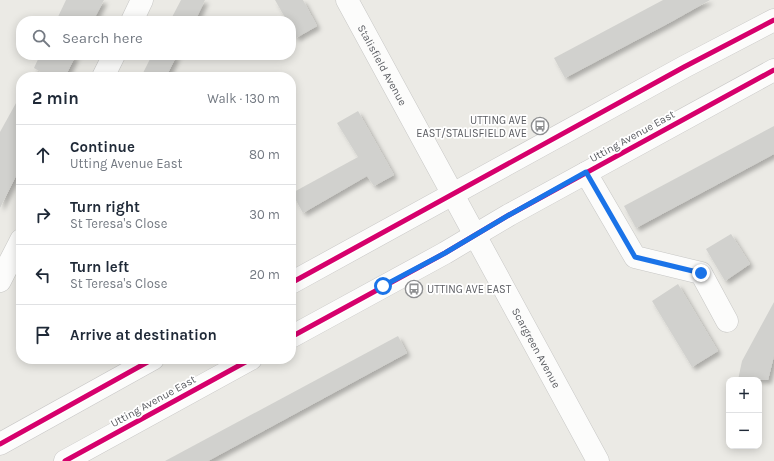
<!DOCTYPE html>
<html lang="en">
<head>
<meta charset="utf-8">
<style>
	:root { --surface:#fff; --page:#f6f6f7; --text:#1f2937; --muted:#747a83; --line:#e0e1e3 }
	body { margin:0; font-family:Karla,sans-serif; background:var(--page); color:var(--text) }
	.controls { position:absolute; right:12px; bottom:12px; display:grid; overflow:hidden; border-radius:8px; box-shadow:0 2px 10px #0003 }
	.controls button { width:36px; height:36px; display:grid; place-items:center; padding:0; border:0; border-bottom:1px solid var(--line); background:var(--surface); color:var(--text); font:20px sans-serif }
	.stop { position:absolute; width:12px; height:12px; margin:-9px; border:3px solid #1a73e8; border-radius:50%; background:#fff }
	.stop.end { background:#1a73e8; border-color:#fff; box-shadow:0 1px 4px #0008 }
	.list { margin:0; padding:0; list-style:none }
	h2 { display:flex; justify-content:space-between; align-items:center; height:52px; margin:0; padding:0 16px; font-size:17px }
	h2 small { font-size:13px; font-weight:400; color:var(--muted) }
	.list li { display:grid; grid-template-columns:26px 1fr auto; gap:12px; align-items:center; box-sizing:border-box; height:60px; padding:0 16px; border-top:1px solid var(--line) }
	.list b { display:block; font-size:15px; white-space:nowrap }
	.list p { margin:0; font-size:13px; white-space:nowrap; color:var(--muted) }
	.list em { font-size:13px; font-style:normal; color:var(--muted) }
	.icon { flex:none; width:22px; height:22px; fill:none; stroke:currentColor; stroke-width:2; stroke-linecap:round; stroke-linejoin:round }
	.map { position:relative; flex:none; width:774px; height:461px; overflow:hidden }
	.search { position:absolute; background:var(--surface); box-shadow:0 2px 10px #0003; left:16px; top:16px; width:280px; height:44px; display:flex; align-items:center; gap:10px; box-sizing:border-box; padding:0 14px; border-radius:16px; color:var(--muted); font-size:15px }
	.panel { position:absolute; background:var(--surface); box-shadow:0 2px 10px #0003; left:16px; top:72px; width:280px; height:292px; border-radius:16px }
	.map>svg:first-child { display:block }
</style>
</head>
<body>
<div class="map">
<svg width="774" height="461" viewBox="0 0 774 461">
	<defs>
		<filter id="shadow"><feDropShadow dx="3.5" dy="3.5" stdDeviation="2" flood-color="#0004"/></filter>
	</defs>
	<rect width="100%" height="100%" fill="#ebeae5"/>
	<path fill="#d1d1ce" filter="url(#shadow)" d="M 66,0 L 104,0 L 93,21 L 56,21 Z
		M 181,0 L 205,0 L 195,21 L 170,21 Z
		M 275,0 L 303,0 L 317,26 L 296,38 L 291,28 L 291,21 L 287,21 Z
		M 663,0 L 710,0 L 669,23 L 565,78 L 554,58 Z
		M 40,55 L 76,55 L 65,77 L 50,77 L 34,68 Z
		M 152,55 L 177,55 L 166,77 L 141,77 Z
		M 21,94 L 21,166 L 0,208 L 0,132 Z
		M 358,111 L 394,175 L 374,186 L 367,176 L 303,213 L 292,193 L 358,157 L 337,123 Z
		M 774,126 L 774,154 L 636,228 L 624,206 Z
		M 731,234 L 750,264 L 725,281 L 706,249 Z
		M 678,284 L 718,351 L 692,367 L 652,301 Z
		M 774,302 L 774,356 L 768,380 L 738,380 L 742,361 Z
		M 398,336 L 407,353 L 208,461 L 165,461 Z"/>
	<g fill="none" stroke-linecap="round" stroke-linejoin="round">
		<defs>
			<g id="street">
				<path id="s1" d="M 347,0 L 598,461"/>
				<path d="M 132,21 L 142,0"/>
				<path d="M 103,77 L 114,55"/>
				<path d="M 586,173 L 635,257 L 701,273 L 727,321"/>
				<path d="M 0,281 L 21,240"/>
			</g>
			<path id="secondary" d="M 291,283 L 684,67 L 774,20
				M 291,337 L 445,253 L 509,215 L 774,70
				M 0,444 L 153,359
				M 65,461 L 251,359"/>
		</defs>
		<use href="#street" stroke="#c7c7c5" stroke-width="23"/>
		<use href="#secondary" stroke="#c8c7c6" stroke-width="23"/>
		<use href="#street" stroke="#fcfcfb" stroke-width="22"/>
		<use href="#secondary" stroke="#fcfcfb" stroke-width="22"/>
		<defs>
			<path id="cycleway" d="M 291,283 L 684,67 L 774,20
				M 291,337 L 445,253 L 509,215 L 774,70
				M 0,444 L 153,359
				M 65,461 L 251,359"/>
		</defs>
		<use href="#cycleway" stroke="#fff" stroke-width="8"/>
		<use href="#cycleway" stroke="#d6006c" stroke-width="5"/>
	</g>
	<g fill="none" stroke-linecap="round" stroke-linejoin="round">
		<path stroke="#1a73e8" stroke-width="5" d="M 383,286 L 445,253 L 509,215 L 586,172 L 635,257 L 701,273"/>
	</g>
	<defs>
		<symbol id="bus-ring" viewBox="-11 -11 22 22"><circle r="9.5" fill="#fff" stroke="#8d8e90" stroke-width="1.5"/><path d="M-5-6H5V4H4V6H2V4H-2V6H-4V4H-5ZM-3.5-4V0h7V-4ZM-3.5 1.2v1.5H-2V1.2ZM2 1.2v1.5H3.5V1.2Z" fill="#8d8e90"/></symbol>
	</defs>
	<g fill-rule="evenodd">
		<use href="#bus-ring" x="530" y="116" width="20" height="20"/>
		<use href="#bus-ring" x="404" y="279" width="20" height="20"/>
	</g>
	<g text-anchor="middle" stroke-width="3.5" stroke-linejoin="round" paint-order="stroke">
		<g font-size="11" fill="#5b5d62" stroke="#fff">
			<text dy="4" stroke="none"><textPath href="#s1" startOffset="74">Stalisfield Avenue</textPath></text>
			<text transform="translate(632 136) rotate(-29)" y="4">Utting Avenue East</text>
			<text dy="4" stroke="none"><textPath href="#s1" startOffset="396">Scargreen Avenue</textPath></text>
			<text transform="translate(153 401) rotate(-29)" y="4">Utting Avenue East</text>
		</g>
		<g font-size="11" fill="#5b5d62" stroke="#fff" text-anchor="end">
			<text x="527" y="124">UTTING AVE<tspan x="527" dy="13">EAST/STALISFIELD AVE</tspan></text>
			<text x="427" y="293" text-anchor="start">UTTING AVE EAST</text>
		</g>
	</g>
</svg>
<div class="controls">
<button>+</button>
<button>−</button>
</div>
<div class="stop" style="left:383px;top:286px"></div>
<div class="stop end" style="left:701px;top:273px"></div>
<div class="search"><svg class="icon" aria-label="search" viewBox="0 0 24 24"><circle cx="10" cy="10" r="6"/><path d="M15 15l6 6"/></svg>Search here</div>
<section class="panel">
<h2>2 min<small>Walk · 130 m</small></h2>
<ul class="list">
<li><svg class="icon" aria-label="ahead" viewBox="0 0 24 24"><path d="M12 20V5M6 11l6-6 6 6"/></svg><div><b>Continue</b><p>Utting Avenue East</p></div><em>80 m</em></li>
<li><svg class="icon" aria-label="right" viewBox="0 0 24 24"><path d="M7 20v-9h11M14 6l5 5-5 5"/></svg><div><b>Turn right</b><p>St Teresa's Close</p></div><em>30 m</em></li>
<li><svg class="icon" aria-label="left" viewBox="0 0 24 24"><path d="M17 20v-9H6M10 6l-5 5 5 5"/></svg><div><b>Turn left</b><p>St Teresa's Close</p></div><em>20 m</em></li>
<li><svg class="icon" aria-label="arrive" viewBox="0 0 24 24"><path d="M6 21V4h12l-3 4 3 4H6"/></svg><div><b>Arrive at destination</b></div></li>
</ul>
</section>
</div>
</body>
</html>
